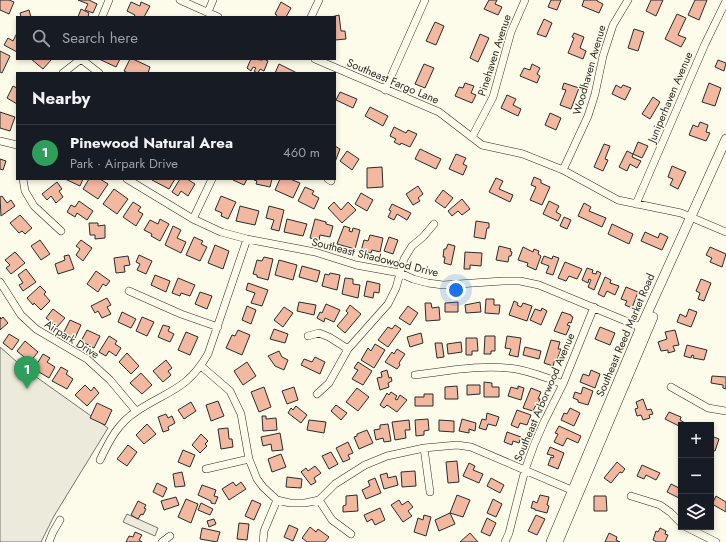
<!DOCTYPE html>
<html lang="en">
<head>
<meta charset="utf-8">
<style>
	:root { --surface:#171b24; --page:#242831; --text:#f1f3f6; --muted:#9ea1a6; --line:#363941; --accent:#1a73e8 }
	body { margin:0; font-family:Jost,sans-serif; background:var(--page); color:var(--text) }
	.controls { position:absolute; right:12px; bottom:12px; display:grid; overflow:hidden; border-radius:0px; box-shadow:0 2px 6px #0003 }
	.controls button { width:36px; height:36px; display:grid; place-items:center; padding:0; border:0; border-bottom:1px solid var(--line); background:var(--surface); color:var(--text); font:20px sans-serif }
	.you { position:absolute; left:456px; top:290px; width:14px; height:14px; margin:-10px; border:3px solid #fff; border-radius:50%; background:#1a73e8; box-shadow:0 0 0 6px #1a73e833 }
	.badge { display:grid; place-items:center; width:26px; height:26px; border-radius:50%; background:var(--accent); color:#fff; font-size:13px; font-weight:700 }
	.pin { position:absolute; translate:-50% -33px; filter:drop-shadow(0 1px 2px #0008) }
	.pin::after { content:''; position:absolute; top:21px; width:14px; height:12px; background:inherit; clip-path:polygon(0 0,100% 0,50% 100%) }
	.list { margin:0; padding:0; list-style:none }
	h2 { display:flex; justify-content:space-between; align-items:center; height:52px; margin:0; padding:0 16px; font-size:17px }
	h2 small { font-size:13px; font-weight:400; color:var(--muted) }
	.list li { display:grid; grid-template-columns:26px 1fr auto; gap:12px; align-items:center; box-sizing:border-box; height:56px; padding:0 16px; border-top:1px solid var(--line) }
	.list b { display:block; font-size:15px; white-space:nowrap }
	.list p { margin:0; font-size:13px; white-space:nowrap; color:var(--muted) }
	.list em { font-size:13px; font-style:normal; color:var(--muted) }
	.icon { flex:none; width:22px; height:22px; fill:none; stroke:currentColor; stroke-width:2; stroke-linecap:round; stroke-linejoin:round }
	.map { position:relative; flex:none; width:726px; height:542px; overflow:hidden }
	.search { position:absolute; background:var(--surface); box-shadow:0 2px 6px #0003; left:16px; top:16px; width:320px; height:44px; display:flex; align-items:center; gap:10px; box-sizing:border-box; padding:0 14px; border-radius:0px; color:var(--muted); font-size:15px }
	.panel { position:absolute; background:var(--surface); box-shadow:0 2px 6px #0003; left:16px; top:72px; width:320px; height:108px; border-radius:0px }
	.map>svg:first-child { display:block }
</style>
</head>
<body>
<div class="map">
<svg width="726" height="542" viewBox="0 0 726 542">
	<rect width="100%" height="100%" fill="#fdfbea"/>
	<path fill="#ecebdb" stroke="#74746e" d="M 0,347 L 25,369 L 108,428 L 54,516 L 41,542 L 0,542 Z
		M 127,514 L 158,528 L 155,536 L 123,522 Z"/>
	<path fill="#f2b8a0" stroke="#2b2b2b" d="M 0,0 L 9,0 L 14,2 L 9,14 L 0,10 Z
		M 78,0 L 89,0 L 97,4 L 93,13 L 85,10 L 88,4 Z
		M 489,0 L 497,0 L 495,4 L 502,7 L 498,15 L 484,9 Z
		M 551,0 L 561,0 L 557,10 L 548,7 Z
		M 584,0 L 597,0 L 597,1 L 603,4 L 599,13 L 582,6 Z
		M 651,0 L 663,0 L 656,16 L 646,11 Z
		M 695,0 L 707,0 L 699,20 L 688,15 Z
		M 131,2 L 140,6 L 141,2 L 150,6 L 144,17 L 134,17 L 135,15 L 127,11 Z
		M 281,2 L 291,8 L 286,17 L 276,17 L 277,15 L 275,14 Z
		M 81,9 L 89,13 L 88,17 L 78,17 Z
		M 29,10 L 31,17 L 21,17 L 20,13 Z
		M 677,14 L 686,18 L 678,35 L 686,38 L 681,47 L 665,39 Z
		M 339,15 L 341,31 L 345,31 L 346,39 L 335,40 L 335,17 L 331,17 Z
		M 544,19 L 552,23 L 546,37 L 537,34 Z
		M 435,22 L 444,26 L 436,45 L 426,41 Z
		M 634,29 L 644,32 L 638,51 L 628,48 Z
		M 17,33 L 17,52 L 4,45 L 8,38 L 13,41 Z
		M 574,33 L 584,37 L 580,48 L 586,51 L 583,59 L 568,53 L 574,38 L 572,37 Z
		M 480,34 L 489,38 L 478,62 L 470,58 Z
		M 0,51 L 10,56 L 2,73 L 0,72 Z
		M 31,59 L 52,59 L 43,69 Z
		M 99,59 L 120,59 L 116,67 Z
		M 130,59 L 133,59 L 150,67 L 148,73 L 128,73 L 124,71 Z
		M 251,59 L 262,60 L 264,59 L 268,61 L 264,71 L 260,69 L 258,73 L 257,73 L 254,71 L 256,68 L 253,67 L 251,71 L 247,68 Z
		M 718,60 L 726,63 L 724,71 L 715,67 Z
		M 279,64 L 297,73 L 275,73 Z
		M 424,64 L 434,68 L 425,88 L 415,84 Z
		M 532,64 L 540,68 L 537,74 L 540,76 L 537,83 L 520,76 L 524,68 L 530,70 Z
		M 465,83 L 474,86 L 471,93 L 476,95 L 472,103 L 455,96 L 459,87 L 463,88 Z
		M 564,83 L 579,88 L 571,109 L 560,105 L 566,90 L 562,89 Z
		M 709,83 L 721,88 L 715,106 L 702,102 Z
		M 616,85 L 621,88 L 623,85 L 631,88 L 625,100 L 612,94 Z
		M 13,86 L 17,88 L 17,104 L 7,98 Z
		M 340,92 L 357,99 L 353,108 L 336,100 Z
		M 507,95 L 516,99 L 513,105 L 521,109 L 518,116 L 501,108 Z
		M 653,97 L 660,102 L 650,119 L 642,114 Z
		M 370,107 L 388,116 L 383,126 L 365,116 Z
		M 0,112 L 15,117 L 10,131 L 0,128 Z
		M 550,113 L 561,118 L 556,130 L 545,125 Z
		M 700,122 L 708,125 L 706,132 L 710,133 L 706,141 L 689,135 L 693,125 L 698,127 Z
		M 394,127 L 406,133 L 408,130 L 417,134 L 410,147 L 401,143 L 400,145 L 394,142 L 396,139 L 390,136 Z
		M 638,142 L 648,146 L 642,158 L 633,154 L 632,157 L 641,161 L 637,168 L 630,164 L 627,171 L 619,167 L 627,151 L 633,154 Z
		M 604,144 L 610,146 L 605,159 L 608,160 L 603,171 L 594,167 Z
		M 335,146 L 340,149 L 335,162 Z
		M 420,149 L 441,159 L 436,169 L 415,159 Z
		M 347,151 L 359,159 L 352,170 L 340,161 Z
		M 456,154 L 466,158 L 463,164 L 467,166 L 463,175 L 449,169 Z
		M 0,159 L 6,161 L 3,170 L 0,169 Z
		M 672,166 L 686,172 L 678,189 L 670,185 L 673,179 L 668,177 Z
		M 382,167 L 383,187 L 367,188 L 367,168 Z
		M 534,177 L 541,180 L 541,183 L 550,187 L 542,205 L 530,200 L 536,187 L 531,185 Z
		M 496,178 L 503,181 L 499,189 L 513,195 L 510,202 L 489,192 Z
		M 65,179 L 83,179 L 80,186 Z
		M 89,179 L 100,179 L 108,184 L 98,199 L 83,189 Z
		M 153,179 L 175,179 L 169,189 L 152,180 Z
		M 180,179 L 187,179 L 195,184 L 188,196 L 181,191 L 178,196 L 172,192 Z
		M 234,179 L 247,179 L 244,185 L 233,180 Z
		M 255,179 L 272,179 L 270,187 L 256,184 L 257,181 L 254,180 Z
		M 280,179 L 290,179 L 300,183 L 293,198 L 275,190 Z
		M 57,182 L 62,189 L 59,191 L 63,197 L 56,203 L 51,196 L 47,200 L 42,194 Z
		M 418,186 L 423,194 L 418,198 L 420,201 L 413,205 L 406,194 Z
		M 305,187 L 314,191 L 312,194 L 319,198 L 314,209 L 298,201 Z
		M 114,189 L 128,199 L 117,214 L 103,204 Z
		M 443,190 L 453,198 L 445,208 L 435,201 Z
		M 361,193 L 373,200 L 367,211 L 355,204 Z
		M 2,196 L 7,203 L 11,200 L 15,206 L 1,216 L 0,197 Z
		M 221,196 L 236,202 L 228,219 L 221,216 L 222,213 L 215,210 Z
		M 462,199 L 470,209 L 462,215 L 458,211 L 452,216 L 448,211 Z
		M 79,201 L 93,211 L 87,220 L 77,213 L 75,217 L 67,212 L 71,205 L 75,207 Z
		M 549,201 L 559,206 L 556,212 L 561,215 L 558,221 L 543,214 Z
		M 133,202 L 141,207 L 138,211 L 143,214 L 136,226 L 123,217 Z
		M 334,202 L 341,210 L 348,202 L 356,210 L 342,223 L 328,208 Z
		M 584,203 L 591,207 L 589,211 L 606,218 L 602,227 L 578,216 Z
		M 392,204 L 411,213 L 407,220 L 397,214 L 394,220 L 388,217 L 391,211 L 389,210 Z
		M 240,206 L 259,211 L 255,225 L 236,221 Z
		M 269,206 L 284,210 L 279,231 L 271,229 L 274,220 L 266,218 Z
		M 20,215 L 32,228 L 25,234 L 22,231 L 19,233 L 10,223 Z
		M 564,217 L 571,220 L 567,229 L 560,226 Z
		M 160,219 L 169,224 L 160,241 L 151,236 L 152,234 L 144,230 L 150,220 L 158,224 Z
		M 287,219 L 307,224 L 303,236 L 284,232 Z
		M 315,219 L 326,222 L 326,224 L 333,226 L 330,237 L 320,235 L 319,240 L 310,238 Z
		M 476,221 L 489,223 L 489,228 L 487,228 L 485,239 L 474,237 Z
		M 89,223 L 98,223 L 98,226 L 105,225 L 105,238 L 95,239 L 95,235 L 90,235 Z
		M 612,224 L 633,234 L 629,244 L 608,234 Z
		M 173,226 L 181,230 L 177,238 L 186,242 L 181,253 L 165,245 Z
		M 344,226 L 350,228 L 349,231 L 352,232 L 353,228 L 360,230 L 355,249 L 337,244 Z
		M 645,232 L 658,238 L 660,233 L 668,237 L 662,250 L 641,241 Z
		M 370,235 L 383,238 L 380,252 L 372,250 L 371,253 L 361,251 L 364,240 L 368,241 Z
		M 194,237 L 203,241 L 201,244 L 207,247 L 200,261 L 186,255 Z
		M 389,237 L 398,240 L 393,254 L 384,251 Z
		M 40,240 L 50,254 L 41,260 L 31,246 Z
		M 81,240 L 92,248 L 83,261 L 76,255 L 80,249 L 76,246 Z
		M 448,244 L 455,246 L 451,265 L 444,263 L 445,257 L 443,257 L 444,249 L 446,249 Z
		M 215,245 L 229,251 L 223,269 L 208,263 Z
		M 499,246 L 511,249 L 510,251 L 512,252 L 511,256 L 509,256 L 508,262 L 496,260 Z
		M 523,247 L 533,252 L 534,249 L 539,251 L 538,254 L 541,256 L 536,270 L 527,266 L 528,263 L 518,260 Z
		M 710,247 L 726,254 L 722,267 L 710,262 L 712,258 L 706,255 Z
		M 15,252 L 25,263 L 11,274 L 6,268 L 10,265 L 5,260 Z
		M 465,252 L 482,253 L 481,266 L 470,265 L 470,269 L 464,269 Z
		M 69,255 L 74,269 L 58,274 L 55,264 L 65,260 L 64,256 Z
		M 139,255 L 152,261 L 146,274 L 137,270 L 140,264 L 136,262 Z
		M 128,256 L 130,265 L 124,266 L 125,272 L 116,273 L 114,258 Z
		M 544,256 L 552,259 L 553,256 L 559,258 L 553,275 L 546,273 L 549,266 L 541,263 Z
		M 264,257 L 273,259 L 268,280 L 257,277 L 257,275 L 253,274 L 257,260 L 262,261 Z
		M 279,260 L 297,265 L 293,280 L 275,275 Z
		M 565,262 L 582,269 L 577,279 L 569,276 L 566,281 L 558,278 Z
		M 302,266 L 320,271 L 317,282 L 299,277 Z
		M 587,268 L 593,270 L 592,273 L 596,274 L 597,271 L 601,273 L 594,290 L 588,287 L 591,280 L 589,279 L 588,283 L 582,280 Z
		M 26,269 L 36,282 L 23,291 L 19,285 L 23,283 L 18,275 Z
		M 96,271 L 110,281 L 106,286 L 103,284 L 98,292 L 87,284 Z
		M 330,273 L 340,275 L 337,290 L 322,286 L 325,274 L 329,275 Z
		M 155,275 L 170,281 L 166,292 L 151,285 Z
		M 605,277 L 611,280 L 610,283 L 619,286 L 615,295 L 607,291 L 604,297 L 598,294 Z
		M 178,278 L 195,285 L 190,296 L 181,293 L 180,296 L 172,293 Z
		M 345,278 L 353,279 L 353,284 L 360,285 L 358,298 L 342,294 Z
		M 701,279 L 711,283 L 704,301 L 698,299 L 700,293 L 696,291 Z
		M 367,281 L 380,284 L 379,293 L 374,292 L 373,298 L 364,296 Z
		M 248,283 L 268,290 L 262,306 L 251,303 L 255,293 L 246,290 Z
		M 40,286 L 46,292 L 44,294 L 50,301 L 41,310 L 34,303 L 33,305 L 27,298 Z
		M 626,287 L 638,292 L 632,308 L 625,305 L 627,301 L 621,299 Z
		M 200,292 L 212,296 L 207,309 L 195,304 Z
		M 107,298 L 111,305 L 107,307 L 111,314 L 102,318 L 98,311 L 95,313 L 91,306 Z
		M 486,299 L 494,299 L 494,305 L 500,305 L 499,314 L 485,313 Z
		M 514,301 L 518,303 L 517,305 L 521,307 L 523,303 L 532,306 L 527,321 L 509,315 Z
		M 299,302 L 316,305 L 314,315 L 297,311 Z
		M 458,302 L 458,312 L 445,312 L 445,303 Z
		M 480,302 L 481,312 L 466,313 L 465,305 Z
		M 425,303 L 431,303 L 432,308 L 439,307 L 440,320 L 426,321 Z
		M 326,304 L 340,310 L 334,322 L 325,318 L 324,322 L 317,318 L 320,312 L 322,313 Z
		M 350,305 L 361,314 L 345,333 L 337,326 L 348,313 L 346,311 Z
		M 247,306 L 256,310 L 251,324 L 242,320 Z
		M 408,306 L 418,313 L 410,325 L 399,318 Z
		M 284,307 L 293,313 L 283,327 L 274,320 Z
		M 542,308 L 547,311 L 541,325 L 530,320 L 535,309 L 541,311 Z
		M 53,309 L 65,318 L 57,327 L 46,318 Z
		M 689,309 L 697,312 L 691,327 L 677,322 L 680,314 L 686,317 Z
		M 122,312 L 136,319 L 131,328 L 118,322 Z
		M 562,312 L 571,315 L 571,316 L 573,317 L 571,323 L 569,322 L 567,325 L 570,326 L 566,335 L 554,331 Z
		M 0,317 L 1,319 L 3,317 L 8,323 L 0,330 Z
		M 142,317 L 154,322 L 147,336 L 136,331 Z
		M 70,320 L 81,325 L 75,338 L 64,332 Z
		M 163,325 L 170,327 L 168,331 L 174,334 L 170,342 L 158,337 Z
		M 395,325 L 401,329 L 388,347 L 378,340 L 388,327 L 392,329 Z
		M 600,327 L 615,333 L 610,345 L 595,339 Z
		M 274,329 L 288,334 L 285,343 L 270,339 Z
		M 87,330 L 100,336 L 94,348 L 81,341 Z
		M 238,330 L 250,335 L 242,355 L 226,348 L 232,335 L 235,336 Z
		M 675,330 L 679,345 L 673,346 L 675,351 L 668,353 L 668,350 L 661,351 L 658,342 L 667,339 L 665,332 Z
		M 186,332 L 198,337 L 190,355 L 178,350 Z
		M 421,333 L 423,343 L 410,347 L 407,337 Z
		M 9,334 L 19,340 L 12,350 L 3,343 Z
		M 109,336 L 117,341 L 115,344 L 121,348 L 116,356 L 109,351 L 106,356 L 99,352 Z
		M 485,336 L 495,336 L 495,351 L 491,351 L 491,354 L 484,354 Z
		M 507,336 L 521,338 L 518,357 L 509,355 L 511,349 L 505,348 Z
		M 466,338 L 477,338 L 478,351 L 472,351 L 472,355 L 466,355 Z
		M 551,340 L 560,342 L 558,349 L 561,349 L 557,360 L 555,359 L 553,366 L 544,363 Z
		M 25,341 L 38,352 L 30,362 L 17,351 Z
		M 461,342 L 462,352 L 448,354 L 447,344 Z
		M 435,343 L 442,343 L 444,357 L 437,358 Z
		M 375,344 L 385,350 L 374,368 L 361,360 L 368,348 L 371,351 Z
		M 687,345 L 707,350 L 704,360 L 693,358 L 694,356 L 692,355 L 691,358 L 684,356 Z
		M 525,347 L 541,351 L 539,359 L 523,355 Z
		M 397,349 L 405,354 L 399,363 L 400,365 L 397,369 L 385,362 L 392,352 L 394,354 Z
		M 279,351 L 282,357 L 288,360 L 284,370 L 275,366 L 268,356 Z
		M 127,353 L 139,366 L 131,374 L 119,362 Z
		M 43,354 L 50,358 L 47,362 L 55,367 L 49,378 L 34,369 Z
		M 315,357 L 325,362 L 320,374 L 301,365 L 304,359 L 312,362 Z
		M 166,360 L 172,368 L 168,371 L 171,375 L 163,382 L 153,371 Z
		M 247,362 L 256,376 L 243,385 L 234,371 Z
		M 358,362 L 372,371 L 363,385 L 352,379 L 358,370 L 354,368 Z
		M 61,367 L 68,371 L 66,374 L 73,379 L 67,389 L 52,381 Z
		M 387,370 L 389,378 L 391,377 L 392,381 L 388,383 L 389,387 L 380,390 L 377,378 L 382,377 L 381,372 Z
		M 591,370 L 600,374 L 595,388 L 580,382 L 583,374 L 589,376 Z
		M 141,373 L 152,385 L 142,394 L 130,383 Z
		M 712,376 L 726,377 L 726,389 L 723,388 L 723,385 L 711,383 Z
		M 484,382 L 492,383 L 492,387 L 499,387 L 499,397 L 484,397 Z
		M 85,385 L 91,391 L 94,387 L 99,393 L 87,406 L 75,395 Z
		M 467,385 L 480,385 L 480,394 L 467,395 Z
		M 457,386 L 458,399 L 445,399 L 445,387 Z
		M 518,386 L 524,388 L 521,400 L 508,396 L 511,387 L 518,389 Z
		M 264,387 L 271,407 L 259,412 L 251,392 Z
		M 294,387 L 298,400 L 287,404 L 282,391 Z
		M 583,387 L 593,391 L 588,405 L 578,402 L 578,400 L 573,398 L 575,392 L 581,394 Z
		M 357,388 L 369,397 L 358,411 L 346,402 Z
		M 531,388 L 541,392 L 538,399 L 540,399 L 538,405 L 536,405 L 533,411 L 523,408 Z
		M 391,392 L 397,396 L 395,399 L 397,400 L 400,395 L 407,400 L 397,412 L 387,405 L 384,408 L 380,405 L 387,393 L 389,395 Z
		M 424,394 L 433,394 L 433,406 L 415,406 L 415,397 L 424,397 Z
		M 643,399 L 647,410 L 651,409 L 653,414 L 649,415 L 650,418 L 643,420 L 641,415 L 637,416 L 635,409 L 638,408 L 636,402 Z
		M 218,401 L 224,416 L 211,421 L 206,405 Z
		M 191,402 L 196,411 L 184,419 L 178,410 Z
		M 97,403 L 112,410 L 105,425 L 90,418 Z
		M 336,405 L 347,413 L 341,420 L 331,411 Z
		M 296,406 L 307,415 L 301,423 L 288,413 L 291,408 L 293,410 Z
		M 570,408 L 580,413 L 574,426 L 561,420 L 564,413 L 567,414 Z
		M 517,410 L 531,415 L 527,425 L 520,423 L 518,428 L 511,425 Z
		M 669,412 L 681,417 L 680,420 L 685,423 L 684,425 L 681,425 L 681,427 L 665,419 Z
		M 487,413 L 499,417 L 496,426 L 488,424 L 486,430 L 479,428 L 482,419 L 486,420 Z
		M 166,414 L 168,418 L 172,416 L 175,423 L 168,427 L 169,430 L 163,432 L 158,417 Z
		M 262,416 L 266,416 L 266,419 L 276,418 L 277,430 L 263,431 Z
		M 428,419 L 429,430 L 424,431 L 424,435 L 416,436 L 415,420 Z
		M 462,419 L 476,423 L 475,431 L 469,429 L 469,433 L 459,431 Z
		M 309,420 L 326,422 L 324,433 L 307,430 Z
		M 409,420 L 410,430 L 405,430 L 406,438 L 395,440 L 392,422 Z
		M 439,420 L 454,421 L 454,432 L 439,431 Z
		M 147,424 L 156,434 L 144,444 L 136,435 Z
		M 388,424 L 391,441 L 384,442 L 383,438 L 376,440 L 374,430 L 380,429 L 380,425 Z
		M 559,426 L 581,436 L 578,443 L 567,438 L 563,446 L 554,442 L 558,434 L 555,433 Z
		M 228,428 L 229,439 L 232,439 L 233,447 L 221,449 L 218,429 Z
		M 367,430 L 373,443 L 359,449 L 354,437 L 357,436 L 357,434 Z
		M 507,432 L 521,437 L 519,443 L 513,441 L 512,445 L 504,442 Z
		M 280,433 L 283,450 L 272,451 L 271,444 L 263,446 L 261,437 Z
		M 201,434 L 208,441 L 205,444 L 207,446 L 200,453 L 192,445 Z
		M 711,436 L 719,439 L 715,451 L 711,450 Z
		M 348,442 L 353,453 L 348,455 L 350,459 L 343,462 L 336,448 Z
		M 128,445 L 137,452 L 127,466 L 117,459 Z
		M 550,447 L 564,453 L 558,469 L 548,465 L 551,457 L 553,458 L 554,456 L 547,454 Z
		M 183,450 L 195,455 L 190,467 L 178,462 Z
		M 331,452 L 338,464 L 329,469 L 322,456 Z
		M 281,454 L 286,467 L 272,472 L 268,459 Z
		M 457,461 L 459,482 L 448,483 L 446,462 Z
		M 617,462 L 625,469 L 622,473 L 620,472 L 611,483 L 604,478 Z
		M 469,463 L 475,466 L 473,470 L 483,474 L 479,483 L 463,476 Z
		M 642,465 L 660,473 L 656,480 L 646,475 L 644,479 L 637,476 Z
		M 315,466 L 321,473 L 314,478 L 316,482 L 311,485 L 301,472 L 306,468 L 308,471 Z
		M 415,471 L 416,486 L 402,487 L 401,472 Z
		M 182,472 L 185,486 L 175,487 L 173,474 Z
		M 387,473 L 388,478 L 396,476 L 398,485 L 384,489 L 380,475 Z
		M 287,477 L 302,479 L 301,488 L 286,487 Z
		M 375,478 L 381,493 L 366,499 L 362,490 L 370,486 L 368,481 Z
		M 491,478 L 504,485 L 500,493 L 487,486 Z
		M 233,482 L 236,486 L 241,482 L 246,489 L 229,500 L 222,489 Z
		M 157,483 L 167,488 L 163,497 L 153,492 Z
		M 671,484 L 681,489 L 681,499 L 667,492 Z
		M 202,485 L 216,490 L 214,496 L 218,497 L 215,504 L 211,503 L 211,501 L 198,495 Z
		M 357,495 L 358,511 L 343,512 L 343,506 L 346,505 L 346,496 Z
		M 457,495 L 470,500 L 463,517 L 450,513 Z
		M 540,495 L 549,497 L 547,505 L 549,506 L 547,513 L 535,510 L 535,509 L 531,508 L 533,501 L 537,503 Z
		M 594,496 L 606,496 L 607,511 L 594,511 Z
		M 716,496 L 726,502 L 726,512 L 712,504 Z
		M 176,497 L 179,505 L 164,510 L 161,501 Z
		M 186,499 L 198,504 L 191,523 L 178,517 Z
		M 493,499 L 502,504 L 496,517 L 487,513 Z
		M 252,500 L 261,504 L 254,520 L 245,516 Z
		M 399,500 L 402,505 L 408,501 L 413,507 L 408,511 L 412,516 L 403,522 L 391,505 Z
		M 138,501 L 146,505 L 144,508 L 146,509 L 143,515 L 141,514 L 138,519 L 131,515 Z
		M 201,503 L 213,509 L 210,515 L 198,510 Z
		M 380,508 L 385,520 L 375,525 L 372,519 L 367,522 L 364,515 Z
		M 450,513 L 455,524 L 439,531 L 435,520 Z
		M 424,515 L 431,517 L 426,536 L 414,532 L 418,518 L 423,520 Z
		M 536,515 L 545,519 L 537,535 L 528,531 Z
		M 487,518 L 496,523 L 490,536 L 481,532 Z
		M 214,519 L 216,524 L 209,527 L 207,521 Z
		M 239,523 L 249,524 L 247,540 L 237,539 Z
		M 289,525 L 298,529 L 293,541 L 284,537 Z
		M 310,527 L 316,532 L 318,529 L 329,537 L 325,542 L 307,542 L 302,538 Z
		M 202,528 L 220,532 L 217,542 L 200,539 Z
		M 660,528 L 666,531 L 665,534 L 668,535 L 665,542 L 657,542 L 653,540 L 656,531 L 658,532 Z
		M 135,532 L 142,535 L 139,540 L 142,542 L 126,542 L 129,536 L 133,537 Z
		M 470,533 L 478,542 L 460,542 Z
		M 609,533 L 617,537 L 616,540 L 620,542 L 605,542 Z"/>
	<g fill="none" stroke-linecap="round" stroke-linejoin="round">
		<defs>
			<path id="minor" d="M 180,0 L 218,17
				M 208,12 L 213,0
				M 102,17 L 109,0
				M 311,17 L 319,0
				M 81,59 L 99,73
				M 315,59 L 439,112 L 482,145 L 523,154 L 563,170 L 618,200 L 681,213 L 726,232
				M 63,73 L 81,59
				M 385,90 L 425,0
				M 472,137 L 493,97 L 511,32 L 525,0
				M 0,141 L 17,145
				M 563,170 L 588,116 L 595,94 L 603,56 L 613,25 L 628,0
				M 23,179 L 25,191 L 34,206 L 61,231
				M 127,179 L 193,219 L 221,232 L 247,239 L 315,252 L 356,265 L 400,273 L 413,279 L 428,283 L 443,285 L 503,281 L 520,281 L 539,285 L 645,329
				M 328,179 L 331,181
				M 636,204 L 705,44 L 726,1
				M 193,219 L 212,179
				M 0,282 L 21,315 L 36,329 L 87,359 L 110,380 L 136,411
				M 129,291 L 181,314 L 218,327
				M 308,336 L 319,333 L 329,337 L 348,349
				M 201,366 L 230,391 L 241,414 L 249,459 L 257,479 L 263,487 L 277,500 L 290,503 L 305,503 L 319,500 L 335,484 L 365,465 L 387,456 L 424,448 L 457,445 L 471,447 L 576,492
				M 415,375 C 448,371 482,364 516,369 C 532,372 548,378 563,384
				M 671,387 L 708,408 L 726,411
				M 317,394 L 329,383 L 348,349 L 388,304 L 396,288 L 404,259 L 412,246 L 423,237 L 434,224
				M 424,448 L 430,492
				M 100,460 C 109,441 118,423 137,411 C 169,390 187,390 208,354 L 247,239
				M 206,469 L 249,459
				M 631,496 L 660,505 L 670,512 L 681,523
				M 319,500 L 332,520 L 351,534
				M 686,527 L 716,542
				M 49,542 L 53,532 L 60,520
				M 162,542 L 170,536
				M 263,542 L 264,531 L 277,500
				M 505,542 L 509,533 L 525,470 L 534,445 L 544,422 L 563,384 L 594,307"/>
			<path id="major" d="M 551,542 L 641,327 L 726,139
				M 558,542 L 653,317"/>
		</defs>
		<use href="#minor" stroke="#2b2b2b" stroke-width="8"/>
		<use href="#major" stroke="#2b2b2b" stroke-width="10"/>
		<use href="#minor" stroke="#fdfbea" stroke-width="7"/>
		<use href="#major" stroke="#fdfbea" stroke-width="9"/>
	</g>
	<g text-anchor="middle" stroke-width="3" stroke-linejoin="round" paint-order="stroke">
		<g font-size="11" fill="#2b2b2b" stroke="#fdfbea">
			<text transform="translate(494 55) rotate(-72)" y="4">Pinehaven Avenue</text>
			<text transform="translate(589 70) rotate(-74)" y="4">Woodhaven Avenue</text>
			<text transform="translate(393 81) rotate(23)" y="4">Southeast Fargo Lane</text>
			<text transform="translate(670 97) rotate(-67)" y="4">Juniperhaven Avenue</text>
			<text transform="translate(375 257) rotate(14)" y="4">Southeast Shadowood Drive</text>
			<text transform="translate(625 335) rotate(-67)" y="4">Southeast Reed Market Road</text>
			<text transform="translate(72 339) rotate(32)" y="4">Airpark Drive</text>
			<text transform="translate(544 397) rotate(-67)" y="4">Southeast Arborwood Avenue</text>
		</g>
	</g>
</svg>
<div class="controls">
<button>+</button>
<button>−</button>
<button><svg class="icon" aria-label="layers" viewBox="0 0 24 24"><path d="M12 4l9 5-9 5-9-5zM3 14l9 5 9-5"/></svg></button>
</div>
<div class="you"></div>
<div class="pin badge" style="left:27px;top:389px;background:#2e9e5b">1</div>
<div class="search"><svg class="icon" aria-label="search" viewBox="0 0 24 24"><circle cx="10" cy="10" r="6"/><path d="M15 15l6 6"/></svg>Search here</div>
<section class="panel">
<h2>Nearby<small></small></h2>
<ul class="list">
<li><span class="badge" style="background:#2e9e5b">1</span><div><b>Pinewood Natural Area</b><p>Park · Airpark Drive</p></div><em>460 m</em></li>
</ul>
</section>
</div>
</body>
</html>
